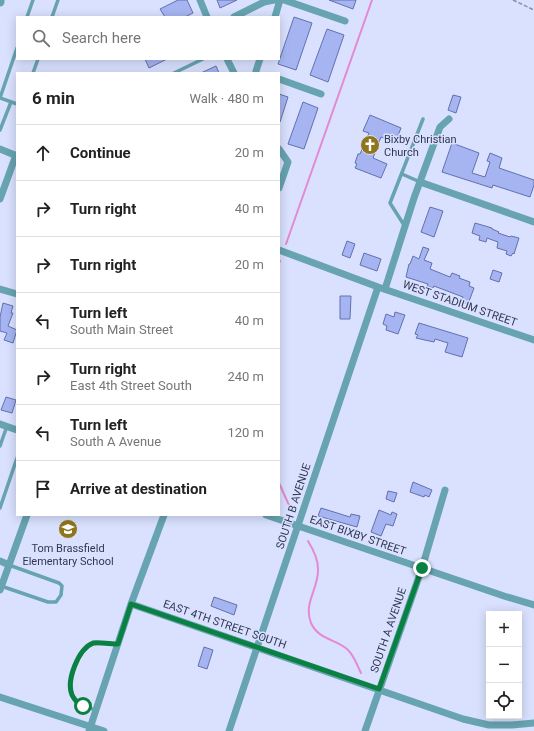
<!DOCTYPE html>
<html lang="en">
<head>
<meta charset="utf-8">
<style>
	:root { --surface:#fff; --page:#f2f2f2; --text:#222; --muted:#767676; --line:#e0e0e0 }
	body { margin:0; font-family:Roboto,sans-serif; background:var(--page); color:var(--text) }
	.controls { position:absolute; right:12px; bottom:12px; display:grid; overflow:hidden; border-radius:0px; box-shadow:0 2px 10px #0003 }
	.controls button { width:36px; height:36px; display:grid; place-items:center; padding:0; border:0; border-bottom:1px solid var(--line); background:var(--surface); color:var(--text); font:20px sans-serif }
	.stop { position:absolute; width:12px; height:12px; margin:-9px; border:3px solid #0b8043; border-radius:50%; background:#fff }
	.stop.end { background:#0b8043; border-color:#fff; box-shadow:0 1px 4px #0008 }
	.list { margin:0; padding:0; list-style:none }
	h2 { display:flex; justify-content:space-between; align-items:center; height:52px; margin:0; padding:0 16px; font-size:17px }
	h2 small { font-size:13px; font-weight:400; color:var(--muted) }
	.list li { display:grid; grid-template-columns:26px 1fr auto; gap:12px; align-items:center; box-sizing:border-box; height:56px; padding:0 16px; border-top:1px solid var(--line) }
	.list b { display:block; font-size:15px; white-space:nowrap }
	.list p { margin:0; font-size:13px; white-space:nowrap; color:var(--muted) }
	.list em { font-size:13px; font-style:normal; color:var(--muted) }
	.icon { flex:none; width:22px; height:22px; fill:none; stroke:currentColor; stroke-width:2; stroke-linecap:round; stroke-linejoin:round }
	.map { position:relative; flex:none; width:534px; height:731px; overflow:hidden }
	.search { position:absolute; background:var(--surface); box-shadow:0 2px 10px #0003; left:16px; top:16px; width:264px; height:44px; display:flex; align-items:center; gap:10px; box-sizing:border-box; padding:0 14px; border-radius:0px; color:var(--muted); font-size:15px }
	.panel { position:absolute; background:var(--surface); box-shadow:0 2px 10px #0003; left:16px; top:72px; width:264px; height:444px; border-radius:0px }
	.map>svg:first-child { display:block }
</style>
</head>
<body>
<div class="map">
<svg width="534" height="731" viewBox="0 0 534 731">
	<rect width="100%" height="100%" fill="#d9e1fe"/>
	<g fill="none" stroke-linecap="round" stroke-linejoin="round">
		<path stroke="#e389d5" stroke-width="2" d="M 286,244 L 372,0
			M 279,263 L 280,261
			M 279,483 L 288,503 L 293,512
			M 308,541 C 313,549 318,560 318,569 C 319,588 303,603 311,623 C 318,639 335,639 347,649 C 354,655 357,665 361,673"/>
	</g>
	<path fill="#a6b5f1" stroke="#6270b0" d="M 178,0 L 187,0 L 193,13 L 185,17 L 165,17 L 160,9 Z
		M 217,0 L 237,0 L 220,8 Z
		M 329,0 L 356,0 L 353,9 Z
		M 294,17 L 312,23 L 296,70 L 278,64 Z
		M 327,29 L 344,35 L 328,82 L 310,75 Z
		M 145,59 L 167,59 L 149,68 Z
		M 216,66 L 219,73 L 201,73 Z
		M 279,94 L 288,97 L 280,122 L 279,121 Z
		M 453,95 L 461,97 L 456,113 L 448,110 Z
		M 303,102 L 318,108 L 304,149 L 288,144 Z
		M 370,115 L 401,128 L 395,143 L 381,137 L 373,158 L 387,164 L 381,178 L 355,168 L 357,164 L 355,163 L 358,154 L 360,154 L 369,133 L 363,131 Z
		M 452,143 L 479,153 L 472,173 L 485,177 L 490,162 L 487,161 L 490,153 L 502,158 L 499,168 L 534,180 L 534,185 L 530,197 L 493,185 L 492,188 L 442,172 Z
		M 430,207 L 443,211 L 434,237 L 421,232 Z
		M 475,223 L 492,228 L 492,229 L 499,232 L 498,233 L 510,237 L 511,236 L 519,238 L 514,254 L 513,253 L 511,256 L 506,254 L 507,251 L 497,248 L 498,242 L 487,238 L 486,242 L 479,240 L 480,236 L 472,233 Z
		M 347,241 L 355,244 L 350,258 L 342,255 Z
		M 423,247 L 429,249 L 424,260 L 432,263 L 430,269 L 450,277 L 452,273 L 460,276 L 459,278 L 470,282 L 469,286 L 474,288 L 468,304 L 461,302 L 463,297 L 434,286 L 433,288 L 427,286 L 428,284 L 406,277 L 409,264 L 410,264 L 413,256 L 419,259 Z
		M 364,253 L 381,259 L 377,271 L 360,265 Z
		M 493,270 L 502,273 L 499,282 L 490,279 Z
		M 340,296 L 351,296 L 350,319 L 340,319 Z
		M 3,303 L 13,306 L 11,313 L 13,313 L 8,326 L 17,330 L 13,343 L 4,340 L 7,333 L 0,331 L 0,317 Z
		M 395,312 L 405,315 L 398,334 L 386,330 L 387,326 L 383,324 L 386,314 L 394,317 Z
		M 419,323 L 468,338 L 462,357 L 445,352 L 448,343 L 435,339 L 434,342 L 416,338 L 418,335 L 415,334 Z
		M 6,397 L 16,400 L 12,413 L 1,410 Z
		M 413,482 L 432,490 L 429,497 L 425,495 L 424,497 L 410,492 Z
		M 388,491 L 397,493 L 394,502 L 386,499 Z
		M 321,508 L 350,517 L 351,514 L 360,516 L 357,527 L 318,516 Z
		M 379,510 L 391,515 L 392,512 L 397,514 L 393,526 L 386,524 L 381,536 L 371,532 Z
		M 214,597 L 237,605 L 234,615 L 211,606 Z
		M 204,647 L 213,650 L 207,669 L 198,666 Z"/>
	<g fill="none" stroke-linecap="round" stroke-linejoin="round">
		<path stroke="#878fab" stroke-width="1.5" stroke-dasharray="4 2" stroke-linecap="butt" d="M 513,0 L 534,10"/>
		<path stroke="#67a3b0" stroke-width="3.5" d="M 27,17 L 33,0
			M 52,17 L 58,0
			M 33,73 L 38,59
			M 174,73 L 203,59
			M 0,98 L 17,48
			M 0,98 L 17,104
			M 0,130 L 11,102
			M 402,174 L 420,182
			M 404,225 L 390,203 L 423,119
			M 0,446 L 7,426
			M 0,508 L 17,458
			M 1,586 L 48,602 L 56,602 L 61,595 L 62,586 L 59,583 L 9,565
			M 96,710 C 89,708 80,706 76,701 C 64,687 76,650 93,644 C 98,642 112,644 118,644"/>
		<path stroke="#67a3b0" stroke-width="7" d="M 200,0 L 207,17
			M 284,0 L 345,21
			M 234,17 L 264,2 L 274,0
			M 275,17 L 280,0
			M 227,59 L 234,73
			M 256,71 L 260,59
			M 279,79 L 321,94
			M 0,149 L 17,156
			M 279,149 L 288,162 L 279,188
			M 420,182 L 534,222
			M 0,199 L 16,155
			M 279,250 L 378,287 L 534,340
			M 0,289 L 17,294
			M 385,289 L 414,198 L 440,127 L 449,119
			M 0,424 L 17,430
			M 266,515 L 504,596 L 534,605
			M 0,561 L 9,565
			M 0,590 L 27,515
			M 131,604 L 463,719 L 489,725 L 512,725 L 534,723
			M 0,697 L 104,731
			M 89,731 L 131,604 L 164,515
			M 229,731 L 378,287
			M 365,731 L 422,568 L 445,490"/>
		<path stroke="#67a3b0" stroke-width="9" d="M 0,2 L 0,0"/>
	</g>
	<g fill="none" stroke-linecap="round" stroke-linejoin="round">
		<path stroke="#0b8043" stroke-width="5" d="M 83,706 C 78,703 75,701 72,695 C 66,681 78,649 93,643 C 98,642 112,644 118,644 L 131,604 L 379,689 L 422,568"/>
	</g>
	<defs>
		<symbol id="church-disc" viewBox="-11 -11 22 22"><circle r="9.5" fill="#8f761b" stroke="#d9e1fe"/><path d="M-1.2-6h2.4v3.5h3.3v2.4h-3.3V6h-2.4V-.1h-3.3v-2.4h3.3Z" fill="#fff"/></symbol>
		<symbol id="school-disc" viewBox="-11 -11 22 22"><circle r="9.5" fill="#8f761b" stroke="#d9e1fe"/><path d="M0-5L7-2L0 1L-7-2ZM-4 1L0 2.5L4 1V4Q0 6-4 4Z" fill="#fff"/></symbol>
	</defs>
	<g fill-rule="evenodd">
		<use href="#church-disc" x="359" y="134" width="22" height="22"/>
		<use href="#school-disc" x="57" y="518" width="22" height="22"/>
	</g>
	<g text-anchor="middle" stroke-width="3" stroke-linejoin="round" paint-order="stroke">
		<g font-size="11" fill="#303753" stroke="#d9e1fe" text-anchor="start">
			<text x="384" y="143">Bixby Christian<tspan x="384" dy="13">Church</tspan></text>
			<text x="68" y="552" text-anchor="middle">Tom Brassfield<tspan x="68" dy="13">Elementary School</tspan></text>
		</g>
		<g font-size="11" fill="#303753" stroke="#d9e1fe">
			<text transform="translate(460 303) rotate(19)" y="4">WEST STADIUM STREET</text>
			<text transform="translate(293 506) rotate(-72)" y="4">SOUTH B AVENUE</text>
			<text transform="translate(358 535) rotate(19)" y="4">EAST BIXBY STREET</text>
			<text transform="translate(225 624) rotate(19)" y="4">EAST 4TH STREET SOUTH</text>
			<text transform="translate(388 630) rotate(-71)" y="4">SOUTH A AVENUE</text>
		</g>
	</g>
</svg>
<div class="controls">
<button>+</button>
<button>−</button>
<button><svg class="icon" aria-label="locate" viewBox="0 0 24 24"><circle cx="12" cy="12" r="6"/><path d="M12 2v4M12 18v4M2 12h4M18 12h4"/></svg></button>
</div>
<div class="stop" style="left:83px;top:706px"></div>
<div class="stop end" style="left:422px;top:568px"></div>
<div class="search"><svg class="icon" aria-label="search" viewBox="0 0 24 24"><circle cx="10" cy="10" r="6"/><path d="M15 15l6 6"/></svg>Search here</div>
<section class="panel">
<h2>6 min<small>Walk · 480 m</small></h2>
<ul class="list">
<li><svg class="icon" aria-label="ahead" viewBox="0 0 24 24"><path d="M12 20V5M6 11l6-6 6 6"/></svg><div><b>Continue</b></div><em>20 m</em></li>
<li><svg class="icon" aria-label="right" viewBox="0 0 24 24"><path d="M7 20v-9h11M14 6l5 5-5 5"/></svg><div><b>Turn right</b></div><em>40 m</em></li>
<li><svg class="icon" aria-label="right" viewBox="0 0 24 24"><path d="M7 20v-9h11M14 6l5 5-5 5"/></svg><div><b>Turn right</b></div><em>20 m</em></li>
<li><svg class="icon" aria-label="left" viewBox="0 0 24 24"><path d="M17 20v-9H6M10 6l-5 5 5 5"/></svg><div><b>Turn left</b><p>South Main Street</p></div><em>40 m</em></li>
<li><svg class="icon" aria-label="right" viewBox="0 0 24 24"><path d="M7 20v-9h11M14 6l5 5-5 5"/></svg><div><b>Turn right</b><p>East 4th Street South</p></div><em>240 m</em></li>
<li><svg class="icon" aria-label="left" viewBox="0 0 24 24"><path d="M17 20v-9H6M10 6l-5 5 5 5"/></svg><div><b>Turn left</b><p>South A Avenue</p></div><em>120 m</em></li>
<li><svg class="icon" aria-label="arrive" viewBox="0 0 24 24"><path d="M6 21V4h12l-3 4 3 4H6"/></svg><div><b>Arrive at destination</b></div></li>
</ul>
</section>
</div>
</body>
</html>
